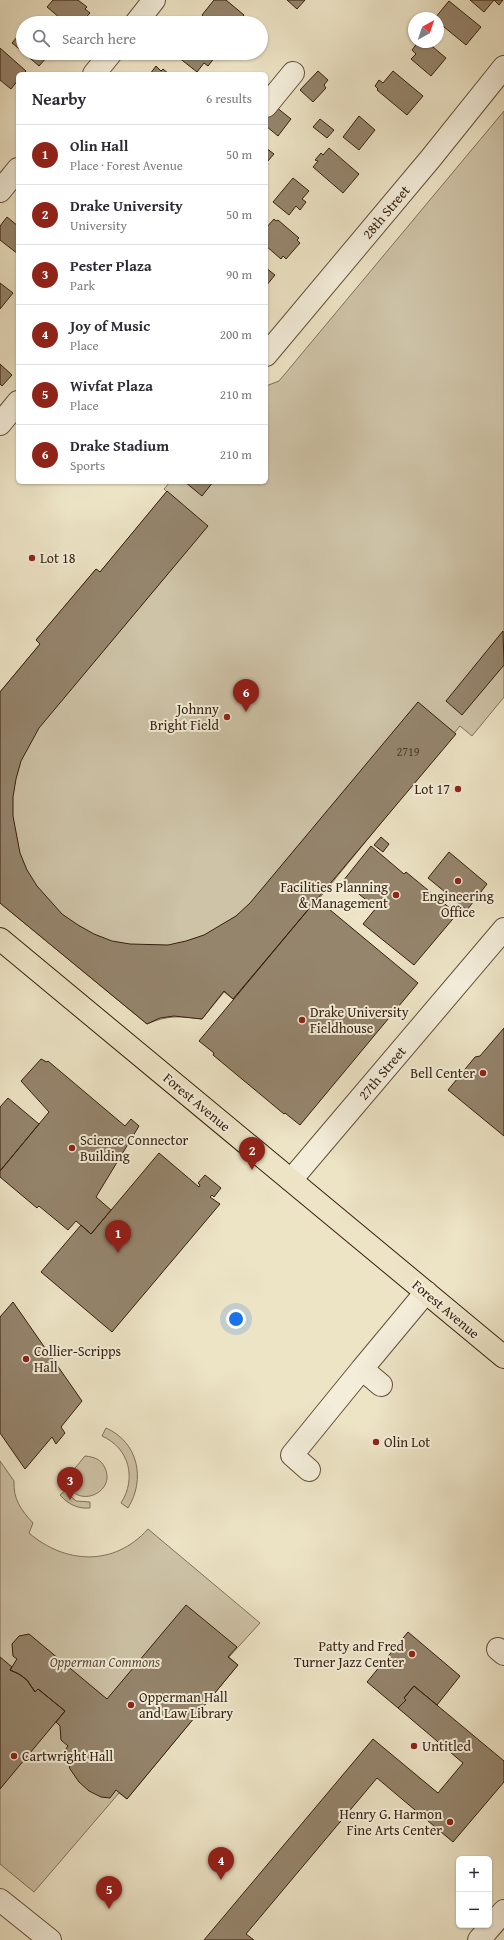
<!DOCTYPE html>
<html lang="en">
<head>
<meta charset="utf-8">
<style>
	:root { --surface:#fff; --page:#f7f7f7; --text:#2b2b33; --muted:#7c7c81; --line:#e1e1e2; --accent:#8f2418 }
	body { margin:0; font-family:"Gentium Book Plus",serif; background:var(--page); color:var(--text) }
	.controls { position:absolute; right:12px; bottom:12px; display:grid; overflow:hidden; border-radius:6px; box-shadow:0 1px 3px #0004 }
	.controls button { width:36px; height:36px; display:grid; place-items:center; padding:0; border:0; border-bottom:1px solid var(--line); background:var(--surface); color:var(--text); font:20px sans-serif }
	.compass { position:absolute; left:408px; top:12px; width:36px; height:36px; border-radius:50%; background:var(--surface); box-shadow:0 1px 3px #0004; rotate:40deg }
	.you { position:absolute; left:236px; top:1319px; width:14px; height:14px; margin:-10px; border:3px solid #fff; border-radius:50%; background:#1a73e8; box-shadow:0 0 0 6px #1a73e833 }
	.badge { display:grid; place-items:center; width:26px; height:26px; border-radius:50%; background:var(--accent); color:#fff; font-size:13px; font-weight:700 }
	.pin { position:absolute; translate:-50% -33px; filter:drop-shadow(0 1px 2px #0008) }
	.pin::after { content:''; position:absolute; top:21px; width:14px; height:12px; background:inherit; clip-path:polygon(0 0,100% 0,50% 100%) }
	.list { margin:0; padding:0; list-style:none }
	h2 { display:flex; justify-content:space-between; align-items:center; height:52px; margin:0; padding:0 16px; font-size:17px }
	h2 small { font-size:13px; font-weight:400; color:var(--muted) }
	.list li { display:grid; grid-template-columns:26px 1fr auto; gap:12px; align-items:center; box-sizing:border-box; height:60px; padding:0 16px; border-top:1px solid var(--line) }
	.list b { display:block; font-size:15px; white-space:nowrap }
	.list p { margin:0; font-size:13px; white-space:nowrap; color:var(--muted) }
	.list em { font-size:13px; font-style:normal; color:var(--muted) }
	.icon { flex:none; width:22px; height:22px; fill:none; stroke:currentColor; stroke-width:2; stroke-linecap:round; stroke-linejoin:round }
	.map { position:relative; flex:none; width:504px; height:1940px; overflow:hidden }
	.search { position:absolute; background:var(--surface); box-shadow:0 1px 3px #0004; left:16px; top:16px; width:252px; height:44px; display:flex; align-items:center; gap:10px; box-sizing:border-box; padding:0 14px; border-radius:22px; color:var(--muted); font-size:15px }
	.panel { position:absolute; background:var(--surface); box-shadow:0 1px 3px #0004; left:16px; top:72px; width:252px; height:412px; border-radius:6px }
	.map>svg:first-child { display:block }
</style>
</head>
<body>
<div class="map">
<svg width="504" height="1940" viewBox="0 0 504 1940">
	<rect width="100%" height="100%" fill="#ede4c6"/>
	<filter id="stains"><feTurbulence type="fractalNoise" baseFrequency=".005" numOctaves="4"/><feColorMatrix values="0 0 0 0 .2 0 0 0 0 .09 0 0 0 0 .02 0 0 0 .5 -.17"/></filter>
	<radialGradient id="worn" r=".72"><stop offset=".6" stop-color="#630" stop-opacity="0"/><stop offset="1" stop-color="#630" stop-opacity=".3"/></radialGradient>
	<path fill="#cec3a7" stroke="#82715a" d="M 504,111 L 504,697 L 472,736 L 460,726 L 318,900 L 317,899 L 233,999 L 224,992 L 202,1019 C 180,1016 168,1015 147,1024 L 0,903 L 0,692 L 40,644 L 36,640 L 96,569 L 100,572 L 167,492 L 164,489 L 170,482 L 266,482 L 266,386 L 279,381 Z
		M 106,1428 C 138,1442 146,1479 128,1508 L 121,1503 C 137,1478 129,1448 102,1436 Z
		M 85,1456 C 94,1457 101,1459 105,1468 C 117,1494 73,1511 66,1479 Z
		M 0,1461 L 14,1481 C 13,1499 21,1510 33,1523 L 29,1533 C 65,1564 114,1567 148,1529 L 260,1623 L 229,1657 L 238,1665 L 127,1799 L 119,1793 L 34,1892 L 0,1864 Z
		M 65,1491 L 76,1501 L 90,1502 L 90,1508 C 77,1509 68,1504 60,1495 Z"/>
	<path fill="#95856d" stroke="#351f0d" d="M 53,0 L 78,0 L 87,7 L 85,9 L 90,13 L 81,23 L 66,23 L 47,7 Z
		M 214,0 L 226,0 L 244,15 L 237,23 L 208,23 L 202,15 Z
		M 287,0 L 305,0 L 297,9 Z
		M 470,0 L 503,0 L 499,5 L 494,0 L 484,12 Z
		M 449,1 L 481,27 L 466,45 L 438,22 L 438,18 L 435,18 Z
		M 22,31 L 23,32 L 23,52 L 12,43 Z
		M 418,42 L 423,46 L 427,42 L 446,58 L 431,76 L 411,59 L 416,54 L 412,50 Z
		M 0,48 L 26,71 L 23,74 L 18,74 L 18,80 L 11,89 L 0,80 Z
		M 24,53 L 47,53 L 46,54 L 48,56 L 39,66 Z
		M 173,53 L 212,53 L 215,57 L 208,66 L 204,63 L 197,72 Z
		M 156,66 L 161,71 L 163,69 L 169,74 L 150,74 Z
		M 318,71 L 328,80 L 324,85 L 326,88 L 313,102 L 300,90 Z
		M 393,71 L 423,96 L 407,115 L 377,90 L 378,89 L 375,86 L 379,80 L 383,83 Z
		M 276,107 L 291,119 L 278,136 L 266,126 L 266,119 Z
		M 359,116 L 375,130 L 359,150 L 343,137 Z
		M 320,119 L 334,130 L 327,138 L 313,127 Z
		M 266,148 L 274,154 L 267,162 L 266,161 Z
		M 329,148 L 359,174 L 343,193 L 313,167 L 318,161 L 315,160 L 321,153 L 323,155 Z
		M 293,178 L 309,191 L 302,199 L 306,202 L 300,210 L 296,206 L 289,215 L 273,202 Z
		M 7,217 L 18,226 L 18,254 L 0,240 L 0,226 Z
		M 274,219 L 276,221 L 278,220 L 299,238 L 297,240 L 300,243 L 286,259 L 283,256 L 281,259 L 266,246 L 266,228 Z
		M 266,268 L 275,275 L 266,286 Z
		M 0,283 L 13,293 L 0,309 Z
		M 0,364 L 12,375 L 2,386 L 0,384 Z
		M 185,482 L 213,482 L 202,496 Z
		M 167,491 L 208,526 L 39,728 L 21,761 L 16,779 L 13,797 L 13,816 L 20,853 L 27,870 L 37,886 L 62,914 L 78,925 L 94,934 L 112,941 L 130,944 L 168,945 L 186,941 L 204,935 L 236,916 L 250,903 L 418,702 L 456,734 L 233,999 L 224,991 L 202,1019 L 174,1016 L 160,1018 L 147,1024 L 0,903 L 0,692 L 40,644 L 36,640 L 96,569 L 100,572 Z
		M 503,631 L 504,665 L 462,715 L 446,701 Z
		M 381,837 L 389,844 L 383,852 L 374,845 Z
		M 371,846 L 404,874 L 406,872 L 457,914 L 414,965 L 363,924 L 376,908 L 343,881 Z
		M 449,852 L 487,884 L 467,910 L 428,878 Z
		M 317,899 L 418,983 L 300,1125 L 285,1113 L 284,1114 L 213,1055 L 214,1053 L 199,1041 Z
		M 504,1028 L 504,1136 L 448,1090 L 475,1057 L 480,1056 Z
		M 41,1059 L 47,1062 L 48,1061 L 125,1126 L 131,1119 L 139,1126 L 96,1197 L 111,1210 L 91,1234 L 76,1221 L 68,1230 L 39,1206 L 37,1208 L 0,1177 L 0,1171 L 49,1112 L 21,1081 Z
		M 8,1098 L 39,1124 L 0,1171 L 0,1107 Z
		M 159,1153 L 199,1187 L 200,1185 L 198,1183 L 205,1175 L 221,1188 L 214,1197 L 212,1195 L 210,1197 L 220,1204 L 112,1332 L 41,1272 L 81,1225 L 91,1234 Z
		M 13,1302 L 82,1401 L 61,1427 L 65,1433 L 56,1444 L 52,1437 L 25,1469 L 0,1433 L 0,1317 Z
		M 186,1605 L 237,1647 L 228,1657 L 238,1665 L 127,1799 L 116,1790 L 110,1798 L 101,1797 L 89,1791 L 79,1782 L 70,1769 L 65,1750 L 68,1746 L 61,1740 L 60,1726 L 56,1722 L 65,1711 L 38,1689 L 35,1692 L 27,1680 L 19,1674 L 10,1670 L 17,1659 L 13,1656 L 12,1644 L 19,1636 L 29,1634 L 107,1699 Z
		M 408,1632 L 460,1676 L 437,1705 L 414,1686 L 404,1698 L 406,1700 L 398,1708 L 367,1682 Z
		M 0,1657 L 12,1667 L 10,1670 L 19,1674 L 27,1680 L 35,1692 L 38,1689 L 65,1711 L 0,1789 Z
		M 414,1686 L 504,1761 L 504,1782 L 453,1842 L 377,1778 L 246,1934 L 254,1940 L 204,1940 L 373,1739 L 438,1793 L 463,1763 L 398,1708 L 406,1700 L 404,1698 Z"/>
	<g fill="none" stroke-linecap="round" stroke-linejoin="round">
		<defs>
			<path id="minor" d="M 136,23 L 154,0
				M 94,74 L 111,53
				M 266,106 L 293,73
				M 0,191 L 18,169
				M 266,355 L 431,158 L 504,67
				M 0,424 L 18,402
				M 291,1180 L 504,929
				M 381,1385 L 362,1369 L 426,1292
				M 309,1470 L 292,1455 L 362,1369
				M 498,1649 L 504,1654
				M 0,1900 L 50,1940
				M 479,1940 L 504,1911"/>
			<path id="major" d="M 0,939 L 504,1357"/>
		</defs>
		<use href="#minor" stroke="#63503b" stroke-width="24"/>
		<use href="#major" stroke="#351f0d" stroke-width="24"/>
		<use href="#minor" stroke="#f3edda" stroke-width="22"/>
		<use href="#major" stroke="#ede4c6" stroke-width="22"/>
	</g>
	<g fill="#8f2418" stroke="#f3edda" stroke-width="1.5">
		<circle cx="32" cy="558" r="4"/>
		<circle cx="227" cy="717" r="4"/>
		<circle cx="458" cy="789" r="4"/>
		<circle cx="458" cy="881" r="4"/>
		<circle cx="396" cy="895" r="4"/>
		<circle cx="302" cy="1020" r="4"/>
		<circle cx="483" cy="1073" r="4"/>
		<circle cx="72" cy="1148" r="4"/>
		<circle cx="26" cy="1359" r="4"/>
		<circle cx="376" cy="1442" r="4"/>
		<circle cx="412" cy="1654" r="4"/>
		<circle cx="131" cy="1705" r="4"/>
		<circle cx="414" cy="1746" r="4"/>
		<circle cx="14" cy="1756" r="4"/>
		<circle cx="450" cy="1822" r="4"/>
	</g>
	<g text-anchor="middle" stroke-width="4" stroke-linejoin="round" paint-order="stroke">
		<g font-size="12" fill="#4d3825">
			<text x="408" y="756">2719</text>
		</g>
		<g font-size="14" fill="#351f0d" stroke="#f3edda">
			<text transform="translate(386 212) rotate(-50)" y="5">28th Street</text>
			<text transform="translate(382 1073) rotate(-50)" y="5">27th Street</text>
			<text transform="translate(197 1102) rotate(40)" y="5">Forest Avenue</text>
			<text transform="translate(446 1309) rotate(40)" y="5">Forest Avenue</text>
		</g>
		<g font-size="14" fill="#351f0d" stroke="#f3edda" text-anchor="start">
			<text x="40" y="563">Lot 18</text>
			<text x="219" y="714" text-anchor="end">Johnny<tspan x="219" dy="16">Bright Field</tspan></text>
			<text x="450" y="794" text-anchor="end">Lot 17</text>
			<text x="388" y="892" text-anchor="end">Facilities Planning<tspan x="388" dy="16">&amp; Management</tspan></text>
			<text x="458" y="901" text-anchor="middle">Engineering<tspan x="458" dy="16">Office</tspan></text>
			<text x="310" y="1017">Drake University<tspan x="310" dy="16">Fieldhouse</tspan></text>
			<text x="475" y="1078" text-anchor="end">Bell Center</text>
			<text x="80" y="1145">Science Connector<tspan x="80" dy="16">Building</tspan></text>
			<text x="34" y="1356">Collier-Scripps<tspan x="34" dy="16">Hall</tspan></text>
			<text x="384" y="1447">Olin Lot</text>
			<text x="404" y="1651" text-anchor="end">Patty and Fred<tspan x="404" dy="16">Turner Jazz Center</tspan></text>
			<text x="139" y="1702">Opperman Hall<tspan x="139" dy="16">and Law Library</tspan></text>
			<text x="422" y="1751">Untitled</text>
			<text x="22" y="1761">Cartwright Hall</text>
			<text x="442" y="1819" text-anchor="end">Henry G. Harmon<tspan x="442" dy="16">Fine Arts Center</tspan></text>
		</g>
		<g font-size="14" font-style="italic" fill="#63503b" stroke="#f3edda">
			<text x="105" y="1667">Opperman Commons</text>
		</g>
	</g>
	<rect width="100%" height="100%" filter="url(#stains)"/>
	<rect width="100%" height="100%" fill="url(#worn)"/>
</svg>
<div class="controls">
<button>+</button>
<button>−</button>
</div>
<svg class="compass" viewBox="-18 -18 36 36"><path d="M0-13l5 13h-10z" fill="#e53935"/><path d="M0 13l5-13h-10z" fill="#7c7c81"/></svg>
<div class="you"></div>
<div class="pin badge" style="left:118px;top:1253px">1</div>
<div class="pin badge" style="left:252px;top:1170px">2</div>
<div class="pin badge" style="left:70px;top:1500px">3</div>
<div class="pin badge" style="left:221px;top:1880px">4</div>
<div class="pin badge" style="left:109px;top:1909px">5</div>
<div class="pin badge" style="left:246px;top:712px">6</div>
<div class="search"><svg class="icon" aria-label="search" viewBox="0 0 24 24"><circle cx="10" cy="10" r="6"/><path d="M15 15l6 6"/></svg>Search here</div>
<section class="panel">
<h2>Nearby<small>6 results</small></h2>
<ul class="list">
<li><span class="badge">1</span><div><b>Olin Hall</b><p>Place · Forest Avenue</p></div><em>50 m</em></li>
<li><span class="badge">2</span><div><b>Drake University</b><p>University</p></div><em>50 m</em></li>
<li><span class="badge">3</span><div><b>Pester Plaza</b><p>Park</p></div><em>90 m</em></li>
<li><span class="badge">4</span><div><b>Joy of Music</b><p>Place</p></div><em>200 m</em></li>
<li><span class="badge">5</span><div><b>Wivfat Plaza</b><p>Place</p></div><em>210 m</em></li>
<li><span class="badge">6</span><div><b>Drake Stadium</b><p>Sports</p></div><em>210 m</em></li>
</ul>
</section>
</div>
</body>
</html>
